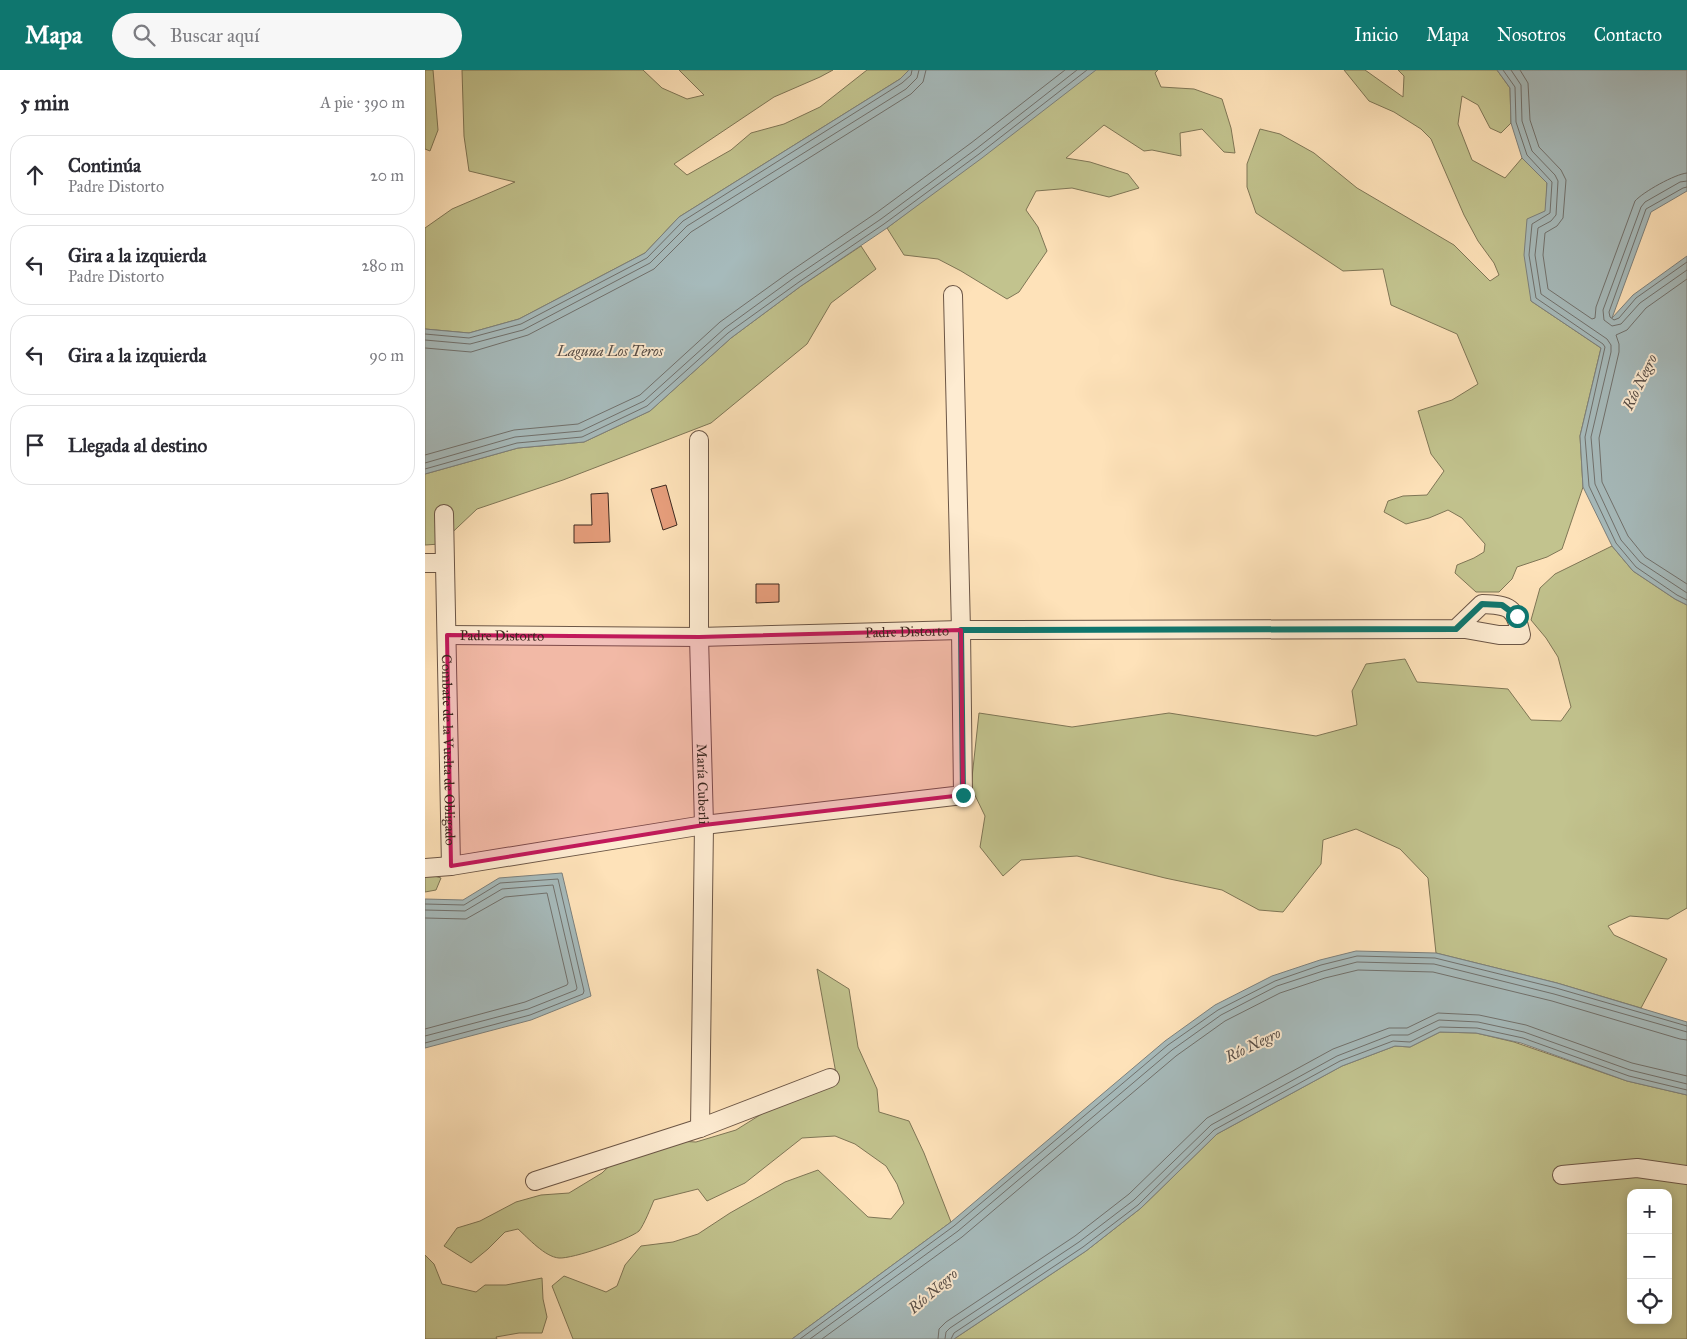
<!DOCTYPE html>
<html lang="es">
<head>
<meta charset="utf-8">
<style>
	:root { --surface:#fff; --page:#f7f7f7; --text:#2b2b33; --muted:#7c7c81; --line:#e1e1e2; --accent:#0f766e }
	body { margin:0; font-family:"IM FELL Great Primer",serif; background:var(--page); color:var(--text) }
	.controls { position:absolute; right:15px; bottom:15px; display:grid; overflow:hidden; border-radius:10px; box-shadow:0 2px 8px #0003 }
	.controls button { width:45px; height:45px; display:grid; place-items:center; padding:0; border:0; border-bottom:1px solid var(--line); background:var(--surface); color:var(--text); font:25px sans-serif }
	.stop { position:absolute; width:15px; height:15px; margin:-11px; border:4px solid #0f766e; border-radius:50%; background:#fff }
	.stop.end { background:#0f766e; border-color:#fff; box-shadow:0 1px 5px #0008 }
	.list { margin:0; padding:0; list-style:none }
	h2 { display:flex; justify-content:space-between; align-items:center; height:65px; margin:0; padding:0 20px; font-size:21px }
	h2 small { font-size:16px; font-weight:400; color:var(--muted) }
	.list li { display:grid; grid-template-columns:32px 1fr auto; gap:15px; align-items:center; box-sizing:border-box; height:80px; margin:0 10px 10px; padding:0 10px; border:1px solid var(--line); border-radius:20px }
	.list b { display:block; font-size:19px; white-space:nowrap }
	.list p { margin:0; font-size:16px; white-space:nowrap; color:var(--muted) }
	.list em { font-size:16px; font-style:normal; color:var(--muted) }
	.icon { flex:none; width:28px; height:28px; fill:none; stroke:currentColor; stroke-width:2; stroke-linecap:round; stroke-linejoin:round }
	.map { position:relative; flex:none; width:1262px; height:1269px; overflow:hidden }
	header { display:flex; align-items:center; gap:30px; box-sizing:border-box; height:70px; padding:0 25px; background:var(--accent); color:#fff }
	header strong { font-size:24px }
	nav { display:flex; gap:28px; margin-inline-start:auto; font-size:18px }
	.search { width:350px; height:45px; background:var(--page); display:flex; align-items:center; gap:12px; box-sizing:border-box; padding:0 18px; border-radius:28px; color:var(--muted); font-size:19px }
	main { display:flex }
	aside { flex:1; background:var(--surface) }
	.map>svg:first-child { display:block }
</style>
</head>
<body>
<header>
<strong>Mapa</strong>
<div class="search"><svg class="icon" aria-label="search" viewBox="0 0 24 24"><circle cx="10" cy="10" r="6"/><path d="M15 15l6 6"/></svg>Buscar aquí</div>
<nav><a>Inicio</a><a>Mapa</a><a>Nosotros</a><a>Contacto</a></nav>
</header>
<main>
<aside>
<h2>5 min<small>A pie · 390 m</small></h2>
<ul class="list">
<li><svg class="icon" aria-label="ahead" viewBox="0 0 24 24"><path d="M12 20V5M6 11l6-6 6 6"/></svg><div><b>Continúa</b><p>Padre Distorto</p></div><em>20 m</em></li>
<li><svg class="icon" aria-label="left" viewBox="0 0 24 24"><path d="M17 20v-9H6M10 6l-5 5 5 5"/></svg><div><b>Gira a la izquierda</b><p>Padre Distorto</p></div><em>280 m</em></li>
<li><svg class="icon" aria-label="left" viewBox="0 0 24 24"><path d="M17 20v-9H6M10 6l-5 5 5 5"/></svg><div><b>Gira a la izquierda</b></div><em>90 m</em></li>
<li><svg class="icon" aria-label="arrive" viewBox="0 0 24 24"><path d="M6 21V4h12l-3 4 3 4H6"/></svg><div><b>Llegada al destino</b></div></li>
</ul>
</aside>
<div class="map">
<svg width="1262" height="1269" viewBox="0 0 1262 1269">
	<rect width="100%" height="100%" fill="#fee2b9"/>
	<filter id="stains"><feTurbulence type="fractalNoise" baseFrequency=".004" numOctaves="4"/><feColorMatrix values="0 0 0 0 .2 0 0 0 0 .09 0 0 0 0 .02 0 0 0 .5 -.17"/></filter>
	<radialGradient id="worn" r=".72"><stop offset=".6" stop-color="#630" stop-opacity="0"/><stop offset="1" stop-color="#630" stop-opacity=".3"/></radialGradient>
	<path fill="#c2c38e" stroke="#7f7656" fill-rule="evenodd" d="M 0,0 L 8,0 L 13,60 L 5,81 L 0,79 Z
		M 37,0 L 218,0 L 237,18 L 262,29 L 279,25 L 254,0 L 408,0 L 395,7 L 349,27 L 249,94 L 262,105 L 306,80 L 326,63 L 359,54 L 395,37 L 442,0 L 484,0 L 475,9 L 254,147 L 220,183 L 94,249 L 44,263 L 0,259 L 0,158 L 27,139 L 90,112 L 44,101 L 39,66 Z
		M 669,0 L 733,0 L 730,3 L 736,17 L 769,19 L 797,29 L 806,58 L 810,83 L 799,82 L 777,59 L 755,63 L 756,86 L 727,80 L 719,81 L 679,55 L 641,88 L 665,92 L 703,104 L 714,118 L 684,127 L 647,118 L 611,121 L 601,140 L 613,157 L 622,181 L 594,222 L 582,229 L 536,201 L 513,189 L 479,185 L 462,158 Z
		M 919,0 L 940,0 L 978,27 L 979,6 L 973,0 L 1072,0 L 1085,18 L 1086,53 L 1076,63 L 1065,58 L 1053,35 L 1037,26 L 1033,54 L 1047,90 L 1080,108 L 1097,88 L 1122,113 L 1121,141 L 1106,231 L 1176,278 L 1155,366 L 1158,417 L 1137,479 L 1122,487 L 1092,497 L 1087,509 L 1074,522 L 1051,522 L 1030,503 L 1032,495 L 1049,488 L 1059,482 L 1060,474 L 1037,448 L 1023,440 L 1004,448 L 981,454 L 959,442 L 963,431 L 978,426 L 1002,425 L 1019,401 L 1006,384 L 993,341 L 1027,330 L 1053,314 L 1032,264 L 966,235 L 958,199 L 918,201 L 831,143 L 822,117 L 822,94 L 835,59 L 855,64 L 889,83 L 932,118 L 1029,175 L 1065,211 L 1074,205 L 1069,193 L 1053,171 L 1039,145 L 1006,69 L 996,59 L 969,42 L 944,31 Z
		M 436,176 L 451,199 L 406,233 L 382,274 L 286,353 L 138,410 L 52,439 L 15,474 L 0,475 L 0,404 L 93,378 L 159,372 L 225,341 L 306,268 L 376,216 Z
		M 1187,476 L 1208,501 L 1250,529 L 1262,535 L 1262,838 L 1243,849 L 1205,846 L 1183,856 L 1189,865 L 1242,889 L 1216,938 L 1132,913 L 1011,883 L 1003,808 L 975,779 L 931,759 L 898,770 L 896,794 L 858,842 L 834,840 L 797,820 L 740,808 L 652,786 L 596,790 L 578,806 L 555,777 L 560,746 L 546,717 L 554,643 L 647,657 L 744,643 L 891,666 L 932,655 L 927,621 L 941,594 L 980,589 L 992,612 L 1083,619 L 1106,650 L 1136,651 L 1146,637 L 1133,587 L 1121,568 L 1106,550 L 1115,518 L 1130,504 Z
		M 0,803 L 16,808 L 11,820 L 0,822 Z
		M 392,899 L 424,919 L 433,977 L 452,1019 L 454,1042 L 484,1051 L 499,1083 L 526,1152 L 367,1269 L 148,1269 L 127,1216 L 139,1206 L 181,1222 L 192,1216 L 200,1195 L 216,1176 L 248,1172 L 273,1164 L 305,1143 L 360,1112 L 393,1100 L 443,1147 L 466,1149 L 479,1133 L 472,1114 L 461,1096 L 430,1074 L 410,1066 L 377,1068 L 320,1113 L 282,1131 L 273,1119 L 229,1130 C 226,1137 219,1155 214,1161 C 203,1170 147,1189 134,1188 C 120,1187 103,1168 93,1159 L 80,1162 L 63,1179 L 46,1193 L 19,1176 L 32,1158 L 55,1151 L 91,1132 L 116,1125 L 144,1123 L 177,1103 L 200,1081 L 232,1070 L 271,1072 L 311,1060 L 351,1035 L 412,1009 Z
		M 1015,962 L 1051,963 L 1089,972 L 1202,1011 L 1262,1025 L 1262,1269 L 529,1269 L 661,1181 L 716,1138 L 792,1064 L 917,996 L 970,976 L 985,977 ZM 1206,1123 L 1243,1123 L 1243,1250 L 1206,1250 Z
		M 0,1185 L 9,1194 L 17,1214 L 51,1222 L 60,1215 L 81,1215 L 117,1208 L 118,1229 L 122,1247 L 117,1263 L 94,1263 L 71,1267 L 72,1269 L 0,1269 Z"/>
	<path fill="#a6babb" stroke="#7c807d" d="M 484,0 L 671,0 L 557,88 L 462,158 L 376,216 L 306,268 L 225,341 L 159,372 L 93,378 L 0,404 L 0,259 L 44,263 L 94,249 L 220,183 L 254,147 L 475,9 Z
		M 1072,0 L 1262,0 L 1262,121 L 1226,142 L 1187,248 L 1208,225 L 1262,186 L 1262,535 L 1250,529 L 1208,501 L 1187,476 L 1158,417 L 1155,366 L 1176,278 L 1106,231 L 1099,185 L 1102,149 L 1120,141 L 1122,113 L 1097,88 L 1086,53 L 1085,18 Z
		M 137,803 L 166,926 L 106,950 L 0,978 L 0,829 L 38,830 L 74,808 Z
		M 931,881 L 1011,883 L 1132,913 L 1262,952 L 1262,1025 L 1202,1011 L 1096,973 L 1051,963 L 1015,962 L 985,977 L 970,976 L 917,996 L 792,1064 L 716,1138 L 661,1181 L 529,1269 L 367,1269 L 526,1152 L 740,971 L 790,935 L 847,906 L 895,890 Z"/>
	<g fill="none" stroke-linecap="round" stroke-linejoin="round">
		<path stroke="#71716d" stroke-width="1" d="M 1078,0 L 1090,17 L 1091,52 L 1102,85 L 1127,112 L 1125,143 L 1107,154 L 1104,185 L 1111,228 L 1178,274 L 1180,277 L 1160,367 L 1164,416 L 1191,473 L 1211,497 L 1252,525 L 1262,530
			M 1086,0 L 1096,15 L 1097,51 L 1107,81 L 1130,105 L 1133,111 L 1131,145 L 1126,151 L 1113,158 L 1110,185 L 1116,224 L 1182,269 L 1186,275 L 1186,282 L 1166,367 L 1170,414 L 1196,470 L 1215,492 L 1262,523
			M 1095,0 L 1103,13 L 1105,50 L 1114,77 L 1136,100 L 1141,110 L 1138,148 L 1132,156 L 1120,163 L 1118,185 L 1123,219 L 1167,249 L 1170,248 L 1171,237 L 1210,131 C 1218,122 1250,104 1262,103
			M 1262,111 L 1255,112 L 1220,132 L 1216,137 L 1178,240 L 1179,250 L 1187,256 L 1196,254 L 1215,233 L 1262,200
			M 1262,117 L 1258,118 L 1221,139 L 1184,242 L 1185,247 L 1189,250 L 1194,248 L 1211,228 L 1262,192
			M 1262,209 L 1221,238 L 1202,260 L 1191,265 L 1194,274 L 1194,282 L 1174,368 L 1177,412 L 1203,466 L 1220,487 L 1262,514
			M 0,264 L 44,268 L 96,254 L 222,188 L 258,151 L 477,13 L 486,5 L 487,0
			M 0,270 L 45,274 L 98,260 L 225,193 L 262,156 L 481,19 L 492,8 L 494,0
			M 0,278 L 46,282 L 103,265 L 229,199 L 266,162 L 486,24 L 498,12 L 501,0
			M 0,385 L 89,360 L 153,354 L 215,325 L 295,252 L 366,201 L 451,143 L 546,73 L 640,0
			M 0,393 L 90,367 L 156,361 L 219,331 L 300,258 L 370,207 L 456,149 L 551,79 L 652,0
			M 0,399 L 92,373 L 157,367 L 222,336 L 303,263 L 374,212 L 459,154 L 554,84 L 662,0
			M 0,834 L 39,835 L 75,813 L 133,809 L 159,921 L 158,924 L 105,945 L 0,973
			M 0,840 L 40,841 L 77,819 L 128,815 L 152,918 L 151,920 L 103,939 L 0,966
			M 0,848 L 41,849 L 80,827 L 122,823 L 143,913 L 142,915 L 100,932 L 0,959
			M 375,1269 L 529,1156 L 743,975 L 793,940 L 850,911 L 896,895 L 932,886 L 1010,888 L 1131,918 L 1262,956
			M 385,1269 L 533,1161 L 747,980 L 796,945 L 852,916 L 898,901 L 932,892 L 1009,894 L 1129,924 L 1262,962
			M 397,1269 L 537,1167 L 751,986 L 800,951 L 855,923 L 900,908 L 933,900 L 1008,902 L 1127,931 L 1255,969 L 1262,970
			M 513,1269 L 514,1259 L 521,1252 L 650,1166 L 704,1124 L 782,1048 L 908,979 L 964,958 L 982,958 L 1013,943 L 1054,945 L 1101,955 L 1207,993 L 1262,1006
			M 520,1269 L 521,1262 L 525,1258 L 654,1172 L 709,1130 L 786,1055 L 912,986 L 966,965 L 983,965 L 1014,950 L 1053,952 L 1099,962 L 1205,1000 L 1262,1014
			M 526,1269 L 529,1263 L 658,1177 L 713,1135 L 789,1060 L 915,991 L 968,971 L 985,972 L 1015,957 L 1052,958 L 1098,968 L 1204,1006 L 1262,1020"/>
	</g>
	<path fill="#e79e7c" stroke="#3c281f" d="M 241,415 L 252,455 L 238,460 L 226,419 Z
		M 183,423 L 185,472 L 149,473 L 149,455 L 167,455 L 166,424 Z
		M 331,514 L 354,514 L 354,532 L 331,533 Z"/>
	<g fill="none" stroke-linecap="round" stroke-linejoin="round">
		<defs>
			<g id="minor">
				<path id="s1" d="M 274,370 L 274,567 L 279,755 L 275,1058"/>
				<path id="s2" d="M 19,444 L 26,796"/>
				<path d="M 0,493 L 19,493"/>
				<path id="s3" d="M 22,565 L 274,567 L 536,560 L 1031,559 L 1040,559 L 1074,565 L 1096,565 C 1090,537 1085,535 1057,534 L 1031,559"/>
				<path d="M 0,798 L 26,796 L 279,755 L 538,725 L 536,560 L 528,225"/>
				<path d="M 1137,1105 L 1212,1098 L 1262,1105"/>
				<path d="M 110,1111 L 275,1058 L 405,1008"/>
			</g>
		</defs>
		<use href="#minor" stroke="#6c5646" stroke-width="20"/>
		<use href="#minor" stroke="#feecd2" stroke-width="18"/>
	</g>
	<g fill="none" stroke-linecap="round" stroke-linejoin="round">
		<path stroke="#0f766e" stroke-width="6" d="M 538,725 L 536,560 L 1031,559 L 1057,534 L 1077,535 L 1092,546"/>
	</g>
	<path fill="#c2185b" fill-opacity="0.2" stroke="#c2185b" stroke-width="4" stroke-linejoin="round" d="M 536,560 L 538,725 L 279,755 L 26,796 L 22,565 L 274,567 Z"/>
	<g text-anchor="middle" stroke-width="4" stroke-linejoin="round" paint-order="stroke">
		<g font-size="14" fill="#3c281f" stroke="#feecd2">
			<text dy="5" stroke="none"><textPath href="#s3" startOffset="460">Padre Distorto</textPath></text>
			<text dy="5" stroke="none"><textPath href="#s3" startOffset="55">Padre Distorto</textPath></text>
			<text dy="5" stroke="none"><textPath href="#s2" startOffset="236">Combate de la Vuelta de Obligado</textPath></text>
			<text dy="5" stroke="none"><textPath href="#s1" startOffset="344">María Cuberli</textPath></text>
		</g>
		<g font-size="15" font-style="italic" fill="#564c46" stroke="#feecd2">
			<text x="185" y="286">Laguna Los Teros</text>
			<text transform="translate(1215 312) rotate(-64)" y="5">Río Negro</text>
			<text transform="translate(828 975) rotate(-26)" y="5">Río Negro</text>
			<text transform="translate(508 1221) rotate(-41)" y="5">Río Negro</text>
		</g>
	</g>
	<rect width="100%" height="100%" filter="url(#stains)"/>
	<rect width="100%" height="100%" fill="url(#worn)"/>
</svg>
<div class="controls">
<button>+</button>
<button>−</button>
<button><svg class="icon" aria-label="locate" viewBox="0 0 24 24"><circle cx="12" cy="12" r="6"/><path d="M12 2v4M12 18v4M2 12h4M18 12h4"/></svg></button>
</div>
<div class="stop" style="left:1092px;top:546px"></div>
<div class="stop end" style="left:538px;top:725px"></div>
</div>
</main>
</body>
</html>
